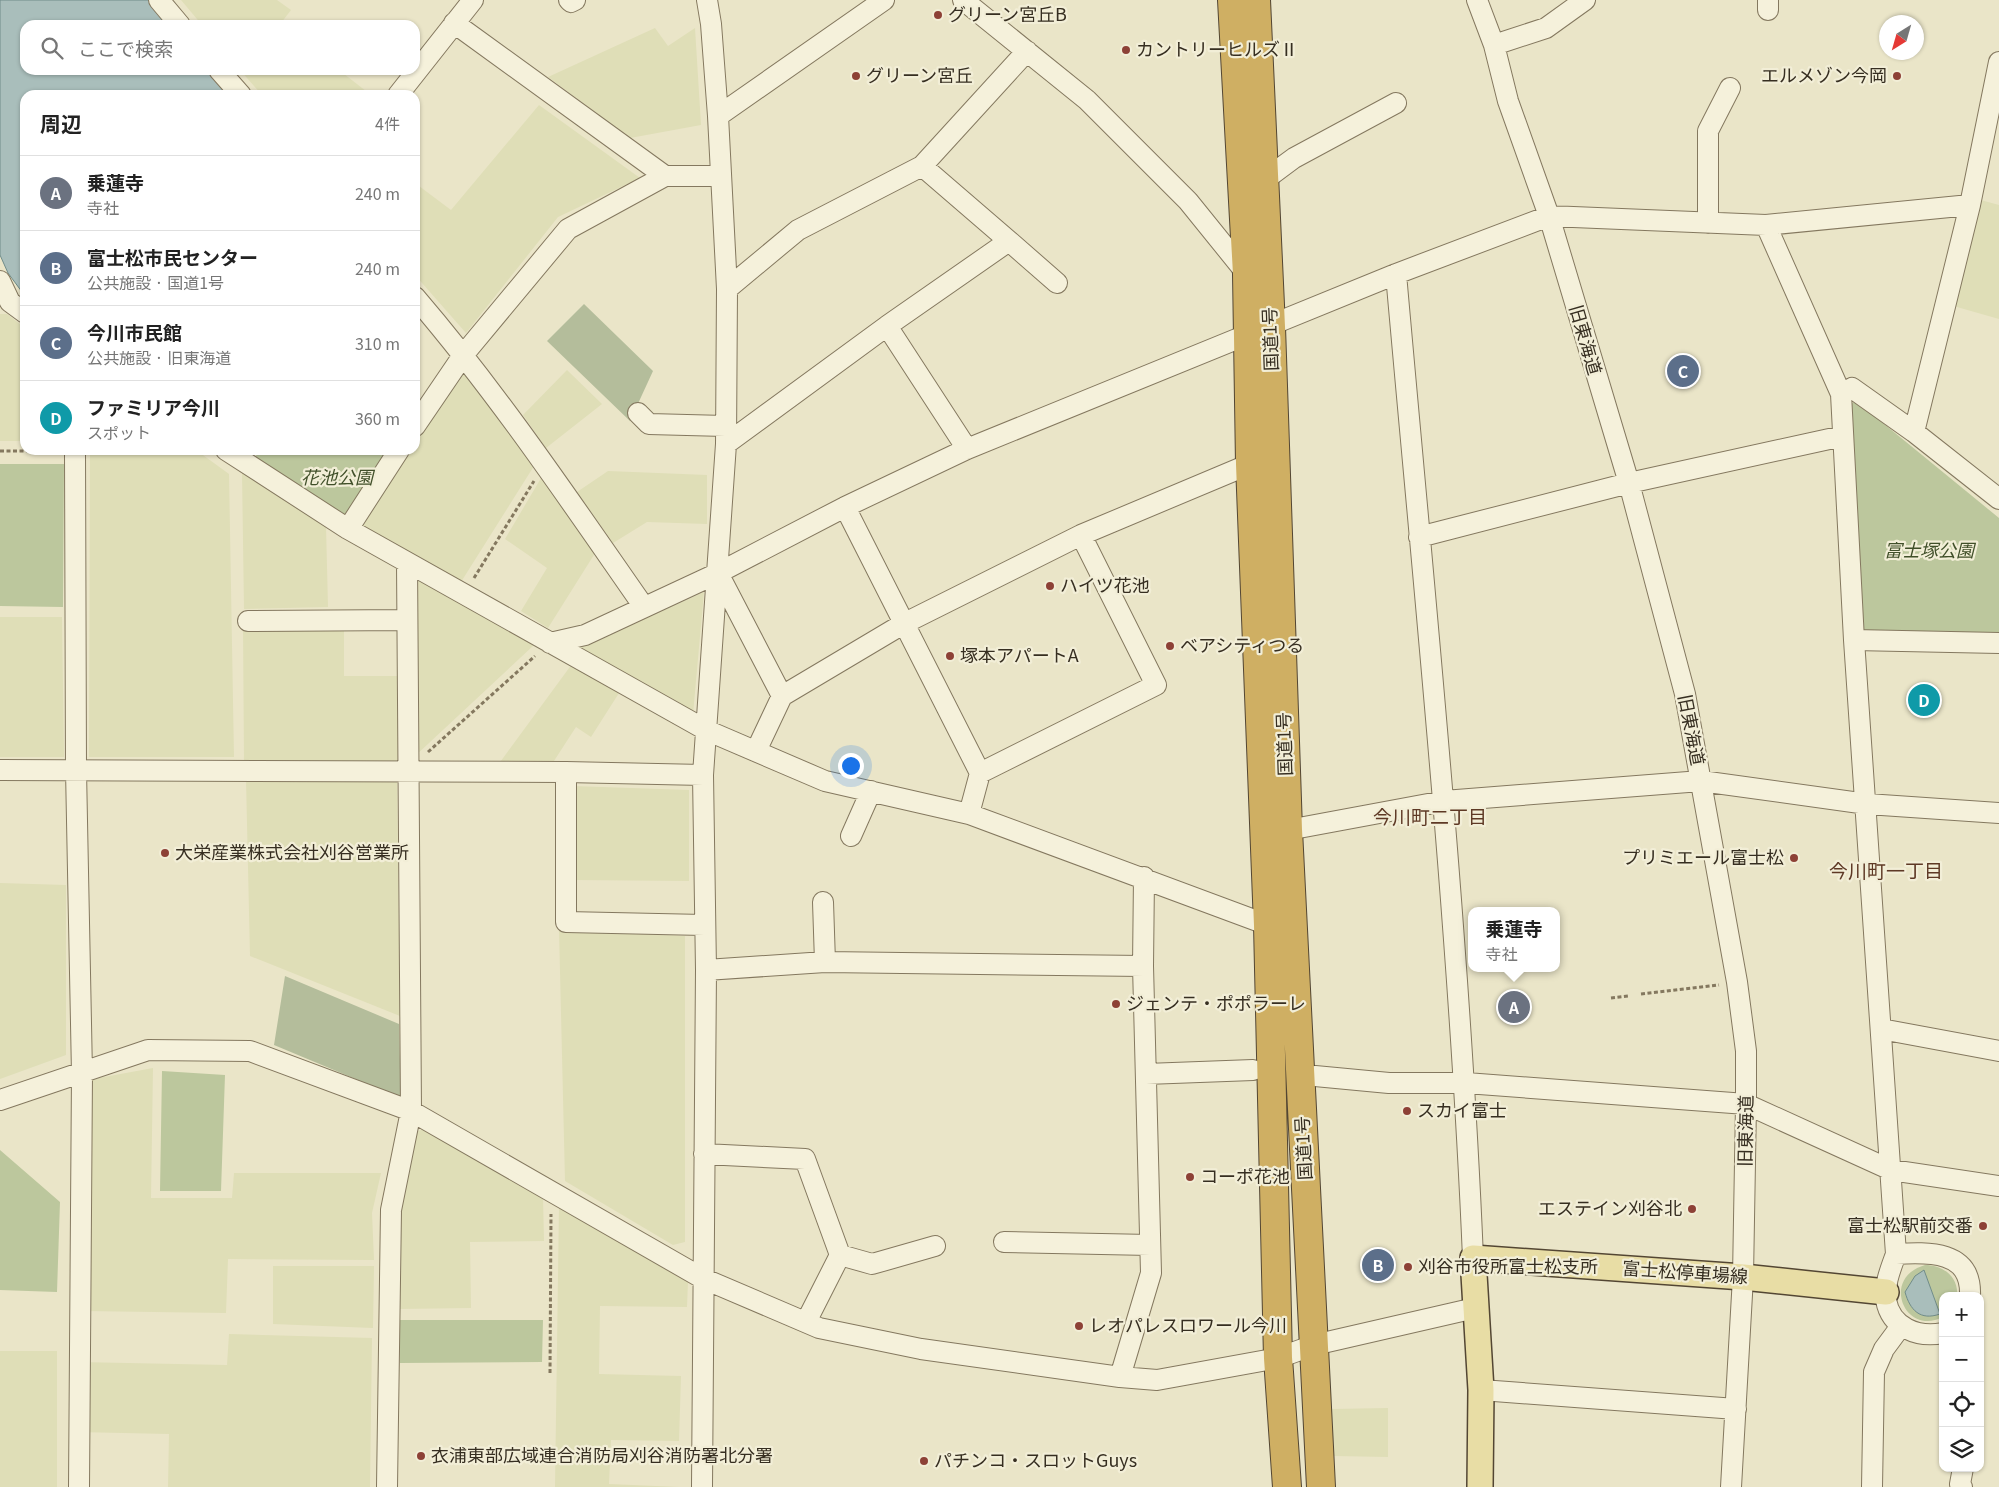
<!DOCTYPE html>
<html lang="ja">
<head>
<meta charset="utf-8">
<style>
	:root { --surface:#fff; --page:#f6f6f6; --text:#222; --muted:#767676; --line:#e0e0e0; --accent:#8d4136 }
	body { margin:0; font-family:Georgia,"Noto Sans JP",serif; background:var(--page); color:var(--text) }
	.controls { position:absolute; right:15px; bottom:15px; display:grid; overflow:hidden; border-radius:10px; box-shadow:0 1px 4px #0004 }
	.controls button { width:45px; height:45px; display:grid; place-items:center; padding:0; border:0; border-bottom:1px solid var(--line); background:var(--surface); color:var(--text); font:25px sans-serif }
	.compass { position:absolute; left:1879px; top:15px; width:45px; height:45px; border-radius:50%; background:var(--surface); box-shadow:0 1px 4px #0004; rotate:217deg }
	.you { position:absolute; left:850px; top:765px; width:18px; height:18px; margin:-12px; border:4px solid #fff; border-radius:50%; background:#1a73e8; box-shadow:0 0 0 8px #1a73e833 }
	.badge { display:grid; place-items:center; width:32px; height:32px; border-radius:50%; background:var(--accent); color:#fff; font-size:16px; font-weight:700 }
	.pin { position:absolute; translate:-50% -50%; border:2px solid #fff; box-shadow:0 1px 5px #0006 }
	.popup { position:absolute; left:1468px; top:907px; width:92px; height:65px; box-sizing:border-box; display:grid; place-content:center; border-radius:10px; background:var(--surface); filter:drop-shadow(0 1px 4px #0005); font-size:16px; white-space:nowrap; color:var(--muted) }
	.popup b { font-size:19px; color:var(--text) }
	.popup::after { content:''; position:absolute; left:50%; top:100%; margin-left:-10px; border:10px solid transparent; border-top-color:var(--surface) }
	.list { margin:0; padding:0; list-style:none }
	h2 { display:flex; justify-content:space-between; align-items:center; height:65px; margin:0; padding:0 20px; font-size:21px }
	h2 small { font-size:16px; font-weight:400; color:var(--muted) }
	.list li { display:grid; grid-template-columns:32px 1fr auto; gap:15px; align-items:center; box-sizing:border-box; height:75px; padding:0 20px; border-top:1px solid var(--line) }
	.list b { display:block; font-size:19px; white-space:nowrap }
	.list p { margin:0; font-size:16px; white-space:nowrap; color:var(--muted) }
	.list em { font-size:16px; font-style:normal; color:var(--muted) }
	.icon { flex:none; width:28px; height:28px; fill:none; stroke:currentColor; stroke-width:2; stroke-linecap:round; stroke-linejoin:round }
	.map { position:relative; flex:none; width:1999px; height:1487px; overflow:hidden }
	.search { position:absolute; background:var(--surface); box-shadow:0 1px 4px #0004; left:20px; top:20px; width:400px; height:55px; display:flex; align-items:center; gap:12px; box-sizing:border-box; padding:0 18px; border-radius:15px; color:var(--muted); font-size:19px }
	.panel { position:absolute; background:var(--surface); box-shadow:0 1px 4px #0004; left:20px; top:90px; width:400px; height:365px; border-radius:15px }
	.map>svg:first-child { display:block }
</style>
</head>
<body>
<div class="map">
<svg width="1999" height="1487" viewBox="0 0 1999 1487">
	<rect width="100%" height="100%" fill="#eae5c8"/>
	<path fill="#dfdeb7" d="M 181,0 L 277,0 L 291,10 L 281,23 L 282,25 L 202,25 Z
		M 655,28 L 668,46 L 695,28 L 701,125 L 630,138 L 548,77 Z
		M 240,70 L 339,70 L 371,95 L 262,95 Z
		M 539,105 L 640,178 L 558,217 L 466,333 L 415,275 L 415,183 L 451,210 Z
		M 1977,199 L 1999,205 L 1999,319 L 1950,305 Z
		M 0,314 L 7,314 L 25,328 L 25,441 L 0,441 Z
		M 465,369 L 534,466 L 461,582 L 361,525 L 411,450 L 415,450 L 415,444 Z
		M 567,370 L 602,404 L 546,448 L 523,415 Z
		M 90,450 L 196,450 L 229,474 L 234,757 L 89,757 Z
		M 608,471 L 707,475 L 707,524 L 647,522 L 613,543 L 577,492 Z
		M 242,472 L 326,526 L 328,607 L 244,609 Z
		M 544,473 L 597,550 L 548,628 L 521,611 L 547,568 L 505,539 Z
		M 413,576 L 534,645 L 414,757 Z
		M 704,592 L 693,714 L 579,648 Z
		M 0,617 L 62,617 L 64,757 L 0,757 Z
		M 243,626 L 344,627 L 344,676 L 401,676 L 401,764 L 244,762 Z
		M 572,664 L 619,693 L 591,737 L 576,727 L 552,764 L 498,765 Z
		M 246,779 L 397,781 L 400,1016 L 250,956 Z
		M 573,786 L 689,790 L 689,881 L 573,880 Z
		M 0,883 L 66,885 L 66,1055 L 0,1079 Z
		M 559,929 L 685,936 L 685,1242 L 673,1245 L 565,1181 Z
		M 153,1068 L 151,1198 L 232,1198 L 234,1173 L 381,1173 L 372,1213 L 374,1260 L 228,1259 L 226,1313 L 82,1311 L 88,1080 Z
		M 427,1128 L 543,1197 L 544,1241 L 470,1242 L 471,1308 L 399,1309 L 398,1212 L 415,1132 Z
		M 559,1206 L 688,1281 L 687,1307 L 600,1306 L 599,1374 L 681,1376 L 679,1441 L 611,1440 L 609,1484 L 679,1487 L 555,1487 Z
		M 273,1266 L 374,1266 L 373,1328 L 273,1324 Z
		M 229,1334 L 372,1338 L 370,1487 L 168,1487 L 169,1434 L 77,1432 L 78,1362 L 227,1365 Z
		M 0,1351 L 57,1351 L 57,1487 L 0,1487 Z
		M 1388,1408 L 1388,1457 L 1334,1456 L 1331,1409 Z"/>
	<path fill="#bcc79d" d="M 1856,401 L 1999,518 L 1999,633 L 1864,630 L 1849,405 Z
		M 261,450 L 389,450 L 345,517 L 255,457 Z
		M 0,464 L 64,464 L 63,607 L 0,606 Z
		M 162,1071 L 225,1075 L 221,1191 L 160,1191 Z
		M 0,1150 L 60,1202 L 57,1292 L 0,1290 Z
		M 1925,1265 C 1942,1265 1959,1276 1957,1296 L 1943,1296 L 1943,1317 C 1905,1337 1880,1278 1925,1265 Z
		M 400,1320 L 543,1320 L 542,1362 L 400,1363 Z"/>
	<path fill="#b4bd9b" d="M 584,304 L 653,371 L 630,421 L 547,341 Z
		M 285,976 L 399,1024 L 401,1098 L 274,1045 Z"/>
	<path fill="#a9bebb" stroke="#708c89" d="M 0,0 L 150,0 L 171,25 L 25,25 L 25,70 L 209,70 L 231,95 L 25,95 L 25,296 L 8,273 L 0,255 Z
		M 1924,1270 L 1940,1314 C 1920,1321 1910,1310 1905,1292 L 1915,1276 Z"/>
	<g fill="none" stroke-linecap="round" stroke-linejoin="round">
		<defs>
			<path id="minor" d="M 159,0 L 180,25
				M 569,0 L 571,2 L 575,0
				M 963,0 L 1087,100 L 1188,201 L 1247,274
				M 1477,0 L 1494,45 L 1508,101 L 1549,216 L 1629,483 L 1685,694 L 1737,982 L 1746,1051 L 1746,1104 L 1743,1277 L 1731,1487
				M 1768,0 L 1768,10
				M 454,23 L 665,176
				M 1494,45 L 1546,28 L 1585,0
				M 219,70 L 241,95
				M 398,95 L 473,0
				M 718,116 L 884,0
				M 922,166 L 1027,51
				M 1263,181 L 1294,158 L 1396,103
				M 1708,223 L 1708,131 L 1730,88
				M 1766,225 L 1841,394 L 1854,640 L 1896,1254 C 1891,1268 1884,1284 1886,1300 C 1891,1328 1918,1338 1943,1333
				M 1009,241 L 1057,283
				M 1396,274 C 1425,602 1459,929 1473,1258
				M 0,281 L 10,302 L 25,313
				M 727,289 L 798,230 L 922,166 L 1009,241 L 887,326 L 967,449
				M 415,297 C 499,395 570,501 644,607
				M 1841,394 L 1852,388 L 1914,432 L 1999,499
				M 638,413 L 649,424 L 725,426
				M 415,426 L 464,354 L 568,229 L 665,176 L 720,176
				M 1914,432 L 1970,205 L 1999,62
				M 726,444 L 887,326
				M 75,450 L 76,770 L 82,1074 L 79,1487
				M 226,450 L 348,529 L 706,730 L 825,781 L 969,814 L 1268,925
				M 845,507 L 980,773
				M 348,529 L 399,450
				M 1419,537 L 1629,483 L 1843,436
				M 718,573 L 782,696
				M 248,621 L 407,620
				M 1854,640 L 1999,643
				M 550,643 L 585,635 L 718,573 L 845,507 L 967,449 L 1396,274 L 1549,216 L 1766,225 L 1970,205
				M 756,751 L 782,696 L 903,624 L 1081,535 L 1250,464
				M 0,770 L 566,772 L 703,775
				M 566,772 L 566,922 L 704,925
				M 969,814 L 980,773 L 1156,685 L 1081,535
				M 1288,830 L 1444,801 L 1701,781 L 1867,804 L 1999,813
				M 851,836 L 871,791
				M 1144,877 L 1143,966 L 1151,1273 L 1120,1377 L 1157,1380 L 1278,1358 L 1314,1345 L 1475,1308
				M 823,902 L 825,962
				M 706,970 L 825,962 L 1143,966
				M 1881,1029 L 1999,1051
				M 1146,1074 L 1253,1070
				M 1315,1076 L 1389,1083 L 1466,1083 L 1746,1104 L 1891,1170 L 1999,1186
				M 0,1100 L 148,1050 L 250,1051 L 411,1111 L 702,1278 L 819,1328 L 921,1349 L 1120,1377
				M 704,1154 L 805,1159 L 840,1255
				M 1004,1242 L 1150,1245
				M 1896,1254 C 1928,1252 1972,1250 1970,1296
				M 806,1322 L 840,1255 L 872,1264 L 935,1246
				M 1481,1390 L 1736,1409
				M 387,1487 L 391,1210 L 411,1111 L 407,563
				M 702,1487 L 706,970 L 703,775 L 726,444 L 727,289 L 718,116 L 711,24 L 707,0
				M 1872,1487 L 1874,1372 L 1884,1349 L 1901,1326
				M 1962,1487 L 1960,1484 L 1963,1468"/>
			<path id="major" d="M 1480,1487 L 1481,1390 L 1473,1258 L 1743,1277 L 1886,1292"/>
			<path id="highway" d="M 1232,0 L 1247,274 L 1250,464 L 1268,925 L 1278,1358 L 1287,1487
				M 1256,0 L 1271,327 L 1288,830 L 1321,1487"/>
		</defs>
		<use href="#minor" stroke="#84785f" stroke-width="22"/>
		<use href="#major" stroke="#534633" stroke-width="28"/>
		<use href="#highway" stroke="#534633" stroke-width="30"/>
		<path stroke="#84785f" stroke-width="3" stroke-dasharray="4 2.5" stroke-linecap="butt" d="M 0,451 L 57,451
			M 474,578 L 534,481
			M 428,752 L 535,656
			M 1641,994 L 1719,985
			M 1611,998 L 1628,996
			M 550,1373 L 551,1214"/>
		<use href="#minor" stroke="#f5f1db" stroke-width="20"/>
		<use href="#major" stroke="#e8dda5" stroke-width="25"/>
		<use href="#highway" stroke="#cfaf63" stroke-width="28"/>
	</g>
	<g fill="#8d4136" stroke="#f2eed7" stroke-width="2">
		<circle cx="938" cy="15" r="5"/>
		<circle cx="1126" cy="50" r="5"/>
		<circle cx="856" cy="76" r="5"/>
		<circle cx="1897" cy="76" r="5"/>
		<circle cx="1050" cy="586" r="5"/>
		<circle cx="1170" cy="646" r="5"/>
		<circle cx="950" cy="656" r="5"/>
		<circle cx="165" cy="853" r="5"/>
		<circle cx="1794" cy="858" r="5"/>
		<circle cx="1116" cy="1004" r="5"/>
		<circle cx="1407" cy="1111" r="5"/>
		<circle cx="1190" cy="1177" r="5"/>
		<circle cx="1692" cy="1209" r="5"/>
		<circle cx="1983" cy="1226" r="5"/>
		<circle cx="1408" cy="1267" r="5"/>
		<circle cx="1079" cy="1326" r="5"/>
		<circle cx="421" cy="1456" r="5"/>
		<circle cx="924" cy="1461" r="5"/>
	</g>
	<g text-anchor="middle" stroke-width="4.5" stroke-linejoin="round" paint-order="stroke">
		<g font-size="18" fill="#362e21" stroke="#f2eed7" text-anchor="start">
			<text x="948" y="21">グリーン宮丘B</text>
			<text x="1136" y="56">カントリーヒルズⅡ</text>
			<text x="866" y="82">グリーン宮丘</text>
			<text x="1887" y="82" text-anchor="end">エルメゾン今岡</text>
			<text x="1060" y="592">ハイツ花池</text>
			<text x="1180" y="652">ベアシティつる</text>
			<text x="960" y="662">塚本アパートA</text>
			<text x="175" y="859">大栄産業株式会社刈谷営業所</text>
			<text x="1784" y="864" text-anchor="end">プリミエール富士松</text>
			<text x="1126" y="1010">ジェンテ・ポポラーレ</text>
			<text x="1417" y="1117">スカイ富士</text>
			<text x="1200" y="1183">コーポ花池</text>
			<text x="1682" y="1215" text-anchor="end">エステイン刈谷北</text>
			<text x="1973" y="1232" text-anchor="end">富士松駅前交番</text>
			<text x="1418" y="1273">刈谷市役所富士松支所</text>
			<text x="1089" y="1332">レオパレスロワール今川</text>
			<text x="431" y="1462">衣浦東部広域連合消防局刈谷消防署北分署</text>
			<text x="934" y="1467">パチンコ・スロットGuys</text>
		</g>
		<g font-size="18" fill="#362e21" stroke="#f2eed7">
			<text transform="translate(1271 339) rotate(-92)" y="6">国道1号</text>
			<text transform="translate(1585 340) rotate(74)" y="6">旧東海道</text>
			<text transform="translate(1691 730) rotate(79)" y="6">旧東海道</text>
			<text transform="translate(1285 744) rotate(-92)" y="6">国道1号</text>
			<text transform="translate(1746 1131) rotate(-89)" y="6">旧東海道</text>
			<text transform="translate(1304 1148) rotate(-93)" y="6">国道1号</text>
			<text transform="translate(1685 1273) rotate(4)" y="6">富士松停車場線</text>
		</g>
		<g font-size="18" font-style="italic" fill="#41502a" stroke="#f2eed7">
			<text x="337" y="484">花池公園</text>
			<text x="1929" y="557">富士塚公園</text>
		</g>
		<g font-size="19" fill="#5e3925" stroke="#f2eed7">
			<text x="1430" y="824">今川町二丁目</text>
			<text x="1886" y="878">今川町一丁目</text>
		</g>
	</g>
</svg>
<div class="controls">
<button>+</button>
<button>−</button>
<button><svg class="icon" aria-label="locate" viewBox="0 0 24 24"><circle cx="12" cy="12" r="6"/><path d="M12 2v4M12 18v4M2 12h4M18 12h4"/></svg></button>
<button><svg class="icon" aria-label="layers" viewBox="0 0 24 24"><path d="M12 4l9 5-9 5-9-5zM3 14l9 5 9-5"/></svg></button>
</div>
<svg class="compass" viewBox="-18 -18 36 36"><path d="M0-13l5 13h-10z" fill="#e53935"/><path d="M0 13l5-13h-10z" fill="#767676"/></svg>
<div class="you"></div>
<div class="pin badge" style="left:1514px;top:1007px;background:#6b7280">A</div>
<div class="popup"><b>乗蓮寺</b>寺社</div>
<div class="pin badge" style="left:1378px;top:1265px;background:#5c6f8a">B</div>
<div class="pin badge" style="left:1683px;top:371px;background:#5c6f8a">C</div>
<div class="pin badge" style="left:1924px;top:700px;background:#0f9aa8">D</div>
<div class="search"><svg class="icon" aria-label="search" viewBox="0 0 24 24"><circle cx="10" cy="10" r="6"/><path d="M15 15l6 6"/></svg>ここで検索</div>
<section class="panel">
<h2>周辺<small>4件</small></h2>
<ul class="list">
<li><span class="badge" style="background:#6b7280">A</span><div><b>乗蓮寺</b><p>寺社</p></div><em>240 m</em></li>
<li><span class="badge" style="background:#5c6f8a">B</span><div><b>富士松市民センター</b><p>公共施設 · 国道1号</p></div><em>240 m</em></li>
<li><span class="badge" style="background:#5c6f8a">C</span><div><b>今川市民館</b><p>公共施設 · 旧東海道</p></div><em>310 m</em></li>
<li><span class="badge" style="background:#0f9aa8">D</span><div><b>ファミリア今川</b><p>スポット</p></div><em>360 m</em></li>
</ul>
</section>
</div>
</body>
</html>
